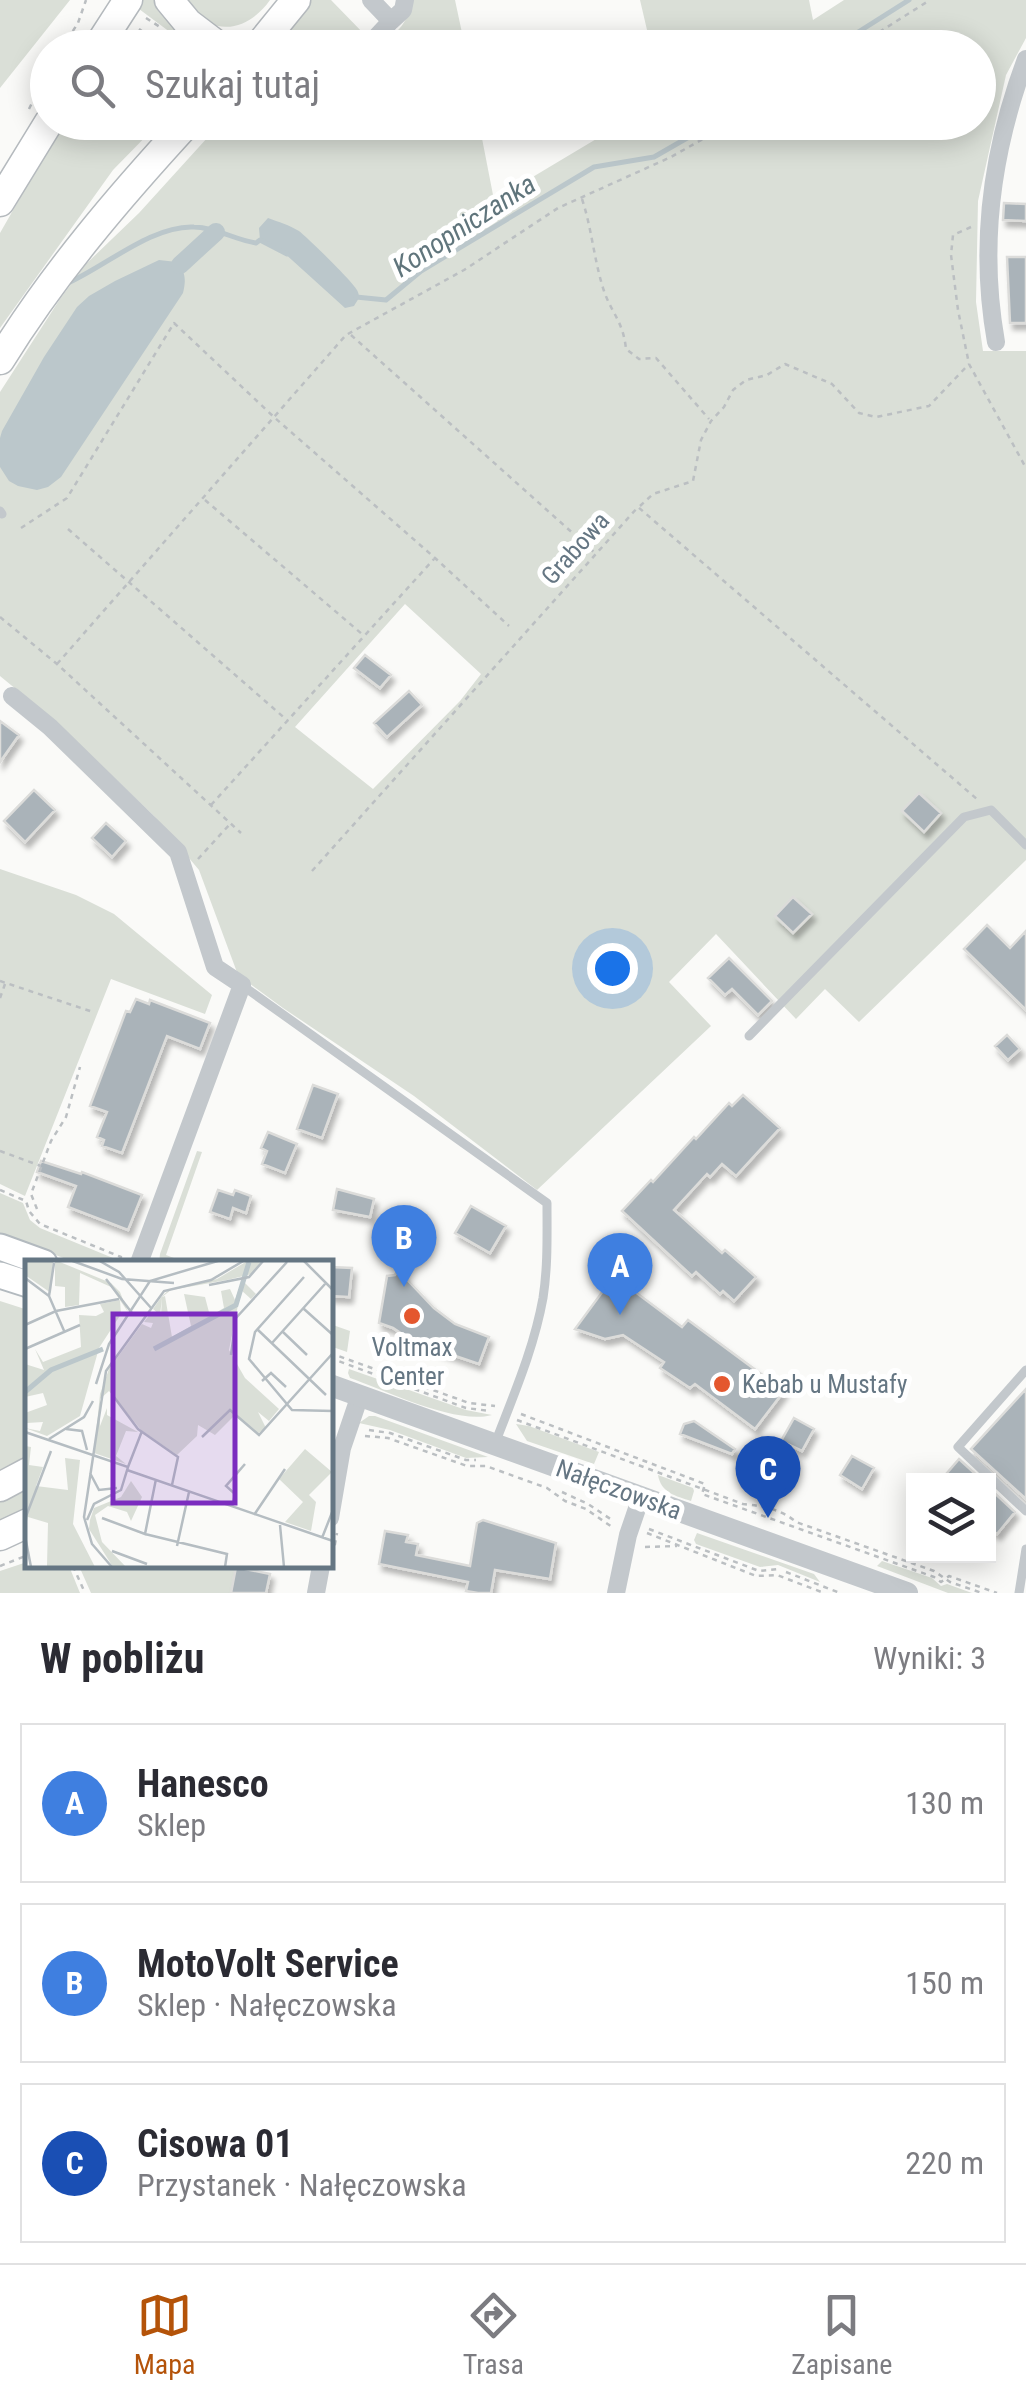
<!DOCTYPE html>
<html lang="pl">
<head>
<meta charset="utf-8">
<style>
	:root { --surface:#fff; --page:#f2f2f3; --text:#2b2b33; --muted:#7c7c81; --line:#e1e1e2; --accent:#b45309 }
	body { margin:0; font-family:"Roboto Condensed",sans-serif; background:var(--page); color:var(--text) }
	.controls { position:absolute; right:30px; bottom:30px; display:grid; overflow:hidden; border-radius:0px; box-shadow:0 5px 25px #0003 }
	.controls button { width:90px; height:90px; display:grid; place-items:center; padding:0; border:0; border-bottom:2px solid var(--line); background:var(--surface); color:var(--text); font:50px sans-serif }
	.you { position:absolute; left:612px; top:968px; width:35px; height:35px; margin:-25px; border:8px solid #fff; border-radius:50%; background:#1a73e8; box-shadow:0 0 0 15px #1a73e833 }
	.badge { display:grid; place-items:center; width:65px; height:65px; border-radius:50%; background:var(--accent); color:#fff; font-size:32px; font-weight:700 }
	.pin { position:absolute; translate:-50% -82px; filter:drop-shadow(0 2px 5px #0008) }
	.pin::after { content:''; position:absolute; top:52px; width:35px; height:30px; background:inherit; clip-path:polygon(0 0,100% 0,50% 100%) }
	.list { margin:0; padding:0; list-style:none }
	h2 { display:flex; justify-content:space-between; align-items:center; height:130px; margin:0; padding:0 40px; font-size:42px }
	h2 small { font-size:32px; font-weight:400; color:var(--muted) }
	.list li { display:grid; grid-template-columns:65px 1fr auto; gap:30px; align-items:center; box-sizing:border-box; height:160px; margin:0 20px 20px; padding:0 20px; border:2px solid var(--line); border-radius:0px }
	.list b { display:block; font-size:38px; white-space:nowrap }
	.list p { margin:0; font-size:32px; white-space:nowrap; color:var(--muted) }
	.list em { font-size:32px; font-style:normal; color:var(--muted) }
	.icon { flex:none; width:55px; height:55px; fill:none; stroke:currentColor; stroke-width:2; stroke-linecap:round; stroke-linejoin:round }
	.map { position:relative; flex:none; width:1026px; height:1593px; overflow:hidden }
	.search { position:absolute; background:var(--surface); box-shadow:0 5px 25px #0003; left:30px; right:30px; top:30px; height:110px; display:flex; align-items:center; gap:25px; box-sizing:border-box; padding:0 35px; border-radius:55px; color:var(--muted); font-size:38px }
	.sheet { height:670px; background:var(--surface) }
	nav { display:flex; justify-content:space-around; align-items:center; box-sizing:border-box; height:140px; border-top:2px solid var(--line); background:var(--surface); font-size:28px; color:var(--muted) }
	nav a { display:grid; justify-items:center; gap:5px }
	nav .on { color:var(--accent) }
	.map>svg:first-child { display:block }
</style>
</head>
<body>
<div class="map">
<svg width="1026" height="1593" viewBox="0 0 1026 1593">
	<defs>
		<filter id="shadow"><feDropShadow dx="3.5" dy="6" stdDeviation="2.5" flood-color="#0004"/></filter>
	</defs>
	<rect width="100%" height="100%" fill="#fafaf8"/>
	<path fill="#dadfd7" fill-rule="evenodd" d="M 0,0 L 70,0 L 0,88 Z
		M 140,0 L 155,0 L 166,15 L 201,47 L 190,47 L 135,6 Z
		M 184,0 L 270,0 C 256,20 232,35 207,22 C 198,17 191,7 184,0 Z
		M 309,0 L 331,0 L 367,37 L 358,47 L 272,48 Z
		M 413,0 L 455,0 L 465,47 L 374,48 C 397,33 406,27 413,0 Z
		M 640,0 L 809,0 L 813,20 L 844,0 L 1026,0 L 1026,38 L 1006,75 L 978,201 L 976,302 L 983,351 L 1026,351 L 1026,860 L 859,1022 L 825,989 L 796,1019 L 716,934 L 669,982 L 711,1026 L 537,1190 L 414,1096 L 283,1008 L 238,975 L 199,870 L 154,816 L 56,722 L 0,676 L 0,392 L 60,299 L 86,264 L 139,213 L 208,137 L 228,123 L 252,130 L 254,122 L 286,123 L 298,129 L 319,122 L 479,123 L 494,200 L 623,123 L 978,122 L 978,48 L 651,47 ZM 405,604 L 481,674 L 460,701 L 373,789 L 295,727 Z
		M 63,123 L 159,123 L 113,170 L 0,328 L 0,233 Z
		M 0,869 L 76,895 L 114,914 L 212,995 L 205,1014 L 111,979 L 25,1196 L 0,1184 Z
		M 197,1151 L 202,1152 L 166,1255 L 187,1263 L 159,1263 L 160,1254 Z
		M 0,1193 L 23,1203 L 30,1220 L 40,1228 L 113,1258 L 111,1262 L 76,1263 L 0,1233 Z
		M 0,1301 L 28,1310 L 27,1459 L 0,1476 Z
		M 330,1324 L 350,1331 L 347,1352 L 330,1346 Z
		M 349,1369 L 466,1410 L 492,1415 C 455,1425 387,1391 350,1378 L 348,1373 Z
		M 369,1416 L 375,1416 L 488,1457 L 466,1458 L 390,1430 L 359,1423 Z
		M 516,1424 L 529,1426 L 599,1452 L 594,1464 L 527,1441 Z
		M 658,1475 L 693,1488 L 694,1491 L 691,1501 C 676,1496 661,1493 658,1475 Z
		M 27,1484 L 27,1511 L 0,1525 L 0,1498 Z
		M 697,1533 L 814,1574 L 820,1582 L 778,1565 L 760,1567 L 696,1544 L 694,1540 Z
		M 882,1561 L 932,1578 L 941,1586 L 947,1584 L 972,1593 L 948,1593 L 877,1566 Z
		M 27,1562 L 28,1566 L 69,1566 L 80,1593 L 0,1593 L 0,1571 Z
		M 79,1566 L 237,1566 L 231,1593 L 91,1593 Z"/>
	<path fill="#bbc7cb" d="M 268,218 C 279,222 289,225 299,231 C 308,238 352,281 357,290 C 361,298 358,299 354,306 L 345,308 L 282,251 L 260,240 L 259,228 Z
		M 159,260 L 177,262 C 186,273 186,280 183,293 L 61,477 L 48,487 L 37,490 L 18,486 L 9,481 L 0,467 L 0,438 L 2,431 L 44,357 L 77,307 L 89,296 L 115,281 Z"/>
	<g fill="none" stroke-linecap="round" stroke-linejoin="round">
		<path stroke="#bbc7cb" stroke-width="5" d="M 833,48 L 909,0
			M 70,282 C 107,265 153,225 194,227 C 215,227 235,240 256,243 L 260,240 L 287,254
			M 356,297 L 386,300 L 421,271 L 594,167 L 654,157 L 715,122"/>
		<path stroke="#bbc7cb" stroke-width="18" d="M 180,265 L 216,232"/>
	</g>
	<path fill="#aab3b9" stroke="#dcdcda" stroke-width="2.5" filter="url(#shadow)" d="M 1004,203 L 1026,204 L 1026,221 L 1003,220 Z
		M 1007,257 L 1026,257 L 1026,323 L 1010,323 Z
		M 365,655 L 391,675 L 380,688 L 354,668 Z
		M 409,691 L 422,705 L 387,737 L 374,723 Z
		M 0,721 L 19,735 L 0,762 Z
		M 34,790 L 55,810 L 25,842 L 4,821 Z
		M 919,793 L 941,813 L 924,832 L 902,811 Z
		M 106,823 L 126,841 L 112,857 L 92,838 Z
		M 793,897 L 812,914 L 793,933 L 775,916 Z
		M 987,925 L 1010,948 L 1026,931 L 1026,1010 L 964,949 Z
		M 729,958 L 772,1001 L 758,1015 L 732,989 L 725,995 L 708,978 Z
		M 136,999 L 149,1004 L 150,1000 L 210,1023 L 200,1049 L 167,1036 L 122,1153 L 102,1146 L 104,1140 L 97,1137 L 107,1112 L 90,1106 L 126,1011 L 130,1012 Z
		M 1007,1035 L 1020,1049 L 1008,1060 L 995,1046 Z
		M 313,1085 L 338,1094 L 322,1138 L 297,1129 Z
		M 743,1095 L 780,1128 L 736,1176 L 722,1164 L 710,1177 L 707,1174 L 674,1210 L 722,1253 L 725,1250 L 756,1277 L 734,1301 L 723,1291 L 720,1294 L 696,1272 L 692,1276 L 622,1211 L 651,1180 L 653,1182 L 694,1137 L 696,1139 L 729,1103 L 732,1106 Z
		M 268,1132 L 297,1144 L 285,1173 L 262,1164 L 267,1151 L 261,1148 Z
		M 41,1161 L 81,1174 L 82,1172 L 142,1195 L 128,1230 L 68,1207 L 76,1186 L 37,1172 Z
		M 337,1189 L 374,1199 L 370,1217 L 333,1210 Z
		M 218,1190 L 233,1195 L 235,1190 L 251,1196 L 246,1213 L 233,1208 L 230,1219 L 210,1212 Z
		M 471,1206 L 506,1226 L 490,1253 L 455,1233 Z
		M 330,1267 L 352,1268 L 349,1297 L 330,1296 Z
		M 398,1270 L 434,1308 L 455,1324 L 489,1337 L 479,1364 L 414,1342 L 393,1328 L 379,1323 L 387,1276 L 395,1275 Z
		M 614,1276 L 682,1327 L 688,1320 L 784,1391 L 755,1429 L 695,1384 L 690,1388 L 660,1368 L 664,1362 L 623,1335 L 605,1339 L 575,1329 Z
		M 1026,1389 L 1026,1499 L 971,1449 Z
		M 794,1418 L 814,1429 L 802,1451 L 781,1441 Z
		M 694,1421 L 735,1449 L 732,1454 L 680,1434 L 684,1424 Z
		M 852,1456 L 874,1468 L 862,1489 L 840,1475 Z
		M 959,1459 L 982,1480 L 941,1480 Z
		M 988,1487 L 1015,1512 L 997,1534 L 988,1527 Z
		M 483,1520 L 556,1543 L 550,1579 L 495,1570 L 491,1593 L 478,1593 L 466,1591 L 468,1582 L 379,1564 L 385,1531 L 408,1535 L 406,1542 L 418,1544 L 416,1555 L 470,1566 L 477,1523 Z
		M 236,1567 L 270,1574 L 266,1593 L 231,1593 Z"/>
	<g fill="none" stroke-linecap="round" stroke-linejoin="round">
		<defs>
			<path id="secondary" d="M 0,1247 L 44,1263
				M 0,1275 L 28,1284"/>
			<path id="primary" d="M 169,0 L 188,23 L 221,48
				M 97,48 L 128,0
				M 257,48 L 296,0
				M 0,202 L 49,122
				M 0,360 C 54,273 119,197 188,122
				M 0,1487 L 28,1472
				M 0,1536 L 28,1523"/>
		</defs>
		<use href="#secondary" stroke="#b3babf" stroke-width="29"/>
		<use href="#primary" stroke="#b5babe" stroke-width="31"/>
		<path stroke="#bbbfc2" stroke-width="2.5" stroke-dasharray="5 5" stroke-linecap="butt" d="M 146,18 L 160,27
			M 139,29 L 165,48
			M 62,48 L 78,23 L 86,0
			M 854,48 L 930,0
			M 39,102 L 48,86
			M 29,109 L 48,70
			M 241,122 L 253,127 L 254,122
			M 582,199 C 592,229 594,261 604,291 C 612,314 623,321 626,349 L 639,359 L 656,358 L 709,419
			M 971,227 L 953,235 L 951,255 L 958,310 L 969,364 L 1026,468
			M 351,335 L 595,553
			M 205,500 L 362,634
			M 640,506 L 653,494 L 693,481 L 701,440 L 711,421 L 724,407 L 733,390 L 746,380 L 767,375 L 785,364 L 832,384 L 859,413 L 876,417 L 929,406 L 969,364
			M 21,528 L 67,498 L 174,323 L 275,418 L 435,558 L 509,626
			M 68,529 L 288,721
			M 0,617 L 57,664 L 241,833
			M 57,664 L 346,335 L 464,270 L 558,208 L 671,157 L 733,122
			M 211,805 L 434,559
			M 198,859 L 230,824
			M 312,871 L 638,507 L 978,800
			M 0,981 L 93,1012
			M 0,998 L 5,984
			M 0,1151 L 41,1166
			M 0,1190 L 26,1201 L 29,1211 L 40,1224 L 121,1257 L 119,1263
			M 37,1209 L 31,1194 L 51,1141 L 66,1117 L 80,1067
			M 330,1353 L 469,1403 L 495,1406
			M 330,1358 L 466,1408 L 490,1411
			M 521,1414 L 705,1484 L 702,1494 L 934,1577 L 941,1582 L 949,1576 L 997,1593
			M 517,1420 L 743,1504 C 763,1506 781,1509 796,1522 L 934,1571 L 950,1582 L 982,1593
			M 369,1430 L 390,1433 L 466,1460 L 476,1460
			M 365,1436 L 388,1438 L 467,1466 L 486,1466 L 547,1488 L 565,1501 L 586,1509 L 612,1527
			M 562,1492 L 588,1504 L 612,1520
			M 649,1529 L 759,1571 L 778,1569
			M 647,1533 L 756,1576 L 777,1575 L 824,1593
			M 645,1547 L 677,1546
			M 333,1555 L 337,1533
			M 0,1566 L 28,1555
			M 73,1566 L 85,1593
			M 786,1572 L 840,1593"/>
		<path stroke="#c3c8cc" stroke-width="9" d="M 0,511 L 2,514
			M 243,986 L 547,1203 C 547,1235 548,1266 543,1298 C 534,1348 514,1394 496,1441
			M 749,1036 L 964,817 L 991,810 L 1026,845
			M 1026,1370 L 958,1447 L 1026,1511
			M 1019,1593 L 1026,1549"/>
		<path stroke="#c3c8cc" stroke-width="18" d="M 391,21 L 403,10 L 405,0
			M 366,48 L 391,21 L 371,0
			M 996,342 C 979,247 992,150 1026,59
			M 12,696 L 50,727 L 178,852 L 215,967 L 242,985 L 139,1263
			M 330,1518 L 342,1448 L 360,1395
			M 316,1593 L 321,1566
			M 616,1593 L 628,1535 L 641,1497"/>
		<path stroke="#c3c8cc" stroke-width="22" d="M 330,1385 L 907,1593"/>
		<use href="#secondary" stroke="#fff" stroke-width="25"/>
		<use href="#primary" stroke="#fff" stroke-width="28"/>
	</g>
	<g fill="#e4572e" stroke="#fff" stroke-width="4">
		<circle cx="412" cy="1316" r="10"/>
		<circle cx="722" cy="1384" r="10"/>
	</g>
	<g text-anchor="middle" stroke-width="10" stroke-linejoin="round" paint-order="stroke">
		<g font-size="25" fill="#657683" stroke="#fff">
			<text transform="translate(575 548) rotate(-48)" y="9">Grabowa</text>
			<text transform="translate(619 1489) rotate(20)" y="9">Nałęczowska</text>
		</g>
		<g font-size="25" fill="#657683" stroke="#fff">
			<text x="412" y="1356">Voltmax<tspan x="412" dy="29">Center</tspan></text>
			<text x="742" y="1393" text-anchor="start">Kebab u Mustafy</text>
		</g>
		<g font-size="28" font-style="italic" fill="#60757c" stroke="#fff">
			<text transform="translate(464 225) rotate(-33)" y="10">Konopniczanka</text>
		</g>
	</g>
	<g transform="translate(25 1260)">
		<rect width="308" height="308" fill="#fafaf8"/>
		<path d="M 2,0 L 28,1 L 26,33 L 0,15 ZM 30,0 L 86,23 L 95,32 L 103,52 L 86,27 L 55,13 L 54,45 L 40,47 L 40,27 L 30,26 ZM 224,0 L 237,0 L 227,14 L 202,20 L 146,30 L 137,37 L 140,36 L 147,77 L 166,66 L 159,34 L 180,37 L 185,56 L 199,48 L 196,31 L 205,29 L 210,40 L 217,20 L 231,34 L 226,39 L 216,30 L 204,90 L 220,118 L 254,149 L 244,161 L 233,152 L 241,168 L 232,174 L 210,155 L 190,175 L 173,165 L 172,176 L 152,195 L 116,170 L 84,131 L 75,139 L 75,166 L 82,148 L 82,155 L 113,172 L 101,171 L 91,196 L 101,204 L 69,193 L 75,134 L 84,109 L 117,64 L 126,68 L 128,63 L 119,62 L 125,54 L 136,56 L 137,38 L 135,55 L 128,49 L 137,36 L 145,29 L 192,19 ZM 95,40 L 96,54 L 74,88 L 55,156 L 22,176 L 0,168 L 15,171 L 18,162 L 2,163 L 0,153 L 22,145 L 18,133 L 0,137 L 0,104 L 19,110 L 10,89 L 18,102 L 56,87 L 54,55 L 71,56 L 79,52 L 75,44 ZM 0,186 L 6,187 L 4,205 L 18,207 L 11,226 L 43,230 L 40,198 L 55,200 L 48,264 L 70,307 L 8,307 L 22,306 L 23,263 L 3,257 L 0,269 ZM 280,189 L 307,212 L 284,235 L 291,242 L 286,271 L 260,262 L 278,242 L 254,219 ZM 106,221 L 117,237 L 106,261 L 102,252 L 83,246 L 70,255 L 77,282 L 101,307 L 88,307 L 64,269 L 66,250 L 65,260 L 69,248 L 96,237 Z" fill="#dadfd7"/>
		<path fill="none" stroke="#bbc7cb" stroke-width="5" d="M 129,89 L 211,45 L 224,2M 0,132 L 26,110 L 78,89"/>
		<path fill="none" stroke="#b5bdc2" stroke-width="2.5" d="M 45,0 L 97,19 L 149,23M 73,0 L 94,12 L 127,49M 278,0 L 308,30M 279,17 L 230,72 L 224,99 L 267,150 L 308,151M 0,18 L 24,36 L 40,73M 81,19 L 107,53M 184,25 L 224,17 L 239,0M 24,36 L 29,3M 279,49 L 308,75M 0,65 L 31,51 L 94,39M 232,69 L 301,135M 258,72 L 282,95M 247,83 L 300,24M 0,89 L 55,65M 206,95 L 211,58 L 262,2M 237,121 L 246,113 L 261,127M 71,124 L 84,84 L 125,21 L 196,0M 89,137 L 113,169 L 153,197 L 147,225M 41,169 L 57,171 L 62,190M 0,172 L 103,207 L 96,230 L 69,244 L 62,260M 177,177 L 205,150 L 234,175 L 308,93M 24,179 L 59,157 L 68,141M 103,207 L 117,171M 102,210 L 308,281M 65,213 L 74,230 L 92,228M 207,247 L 210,234 L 201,226 L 220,204M 229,255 L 260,209M 77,258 L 120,274 L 131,219M 0,259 L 26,191M 255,265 L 259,307M 120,274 L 202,294 L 200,307M 0,276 L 6,307M 297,278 L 308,250M 152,286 L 164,232M 87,291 L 122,304M 87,307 L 67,284 L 59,257 L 81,111 L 139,31 L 186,20 L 220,0"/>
		<path fill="#7b2cbf" fill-opacity="0.15" stroke="#7b2cbf" stroke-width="5" d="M 88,54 L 210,54 L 210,243 L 88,243 Z"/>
		<rect width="308" height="308" fill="none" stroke="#657683" stroke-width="5"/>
	</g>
</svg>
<div class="controls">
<button><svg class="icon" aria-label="layers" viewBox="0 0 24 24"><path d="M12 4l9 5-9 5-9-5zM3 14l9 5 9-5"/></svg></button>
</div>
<div class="you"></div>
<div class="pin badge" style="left:620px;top:1315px;background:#3f7fe0">A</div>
<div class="pin badge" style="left:404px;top:1287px;background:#3f7fe0">B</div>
<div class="pin badge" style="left:768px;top:1518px;background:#1a4fb4">C</div>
<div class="search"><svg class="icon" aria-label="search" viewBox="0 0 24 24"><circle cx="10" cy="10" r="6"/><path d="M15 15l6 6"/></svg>Szukaj tutaj</div>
</div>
<section class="sheet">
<h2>W pobliżu<small>Wyniki: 3</small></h2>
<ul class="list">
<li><span class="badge" style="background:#3f7fe0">A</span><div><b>Hanesco</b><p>Sklep</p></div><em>130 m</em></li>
<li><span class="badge" style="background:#3f7fe0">B</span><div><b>MotoVolt Service</b><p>Sklep · Nałęczowska</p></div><em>150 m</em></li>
<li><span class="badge" style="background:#1a4fb4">C</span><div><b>Cisowa 01</b><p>Przystanek · Nałęczowska</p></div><em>220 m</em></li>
</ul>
</section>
<nav>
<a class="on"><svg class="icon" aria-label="map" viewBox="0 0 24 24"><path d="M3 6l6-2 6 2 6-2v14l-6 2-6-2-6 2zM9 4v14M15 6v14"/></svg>Mapa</a>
<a><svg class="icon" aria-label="directions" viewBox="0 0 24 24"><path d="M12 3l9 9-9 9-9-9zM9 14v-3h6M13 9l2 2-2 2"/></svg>Trasa</a>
<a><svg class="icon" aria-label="saved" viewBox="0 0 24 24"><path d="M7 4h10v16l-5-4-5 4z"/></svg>Zapisane</a>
</nav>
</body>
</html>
